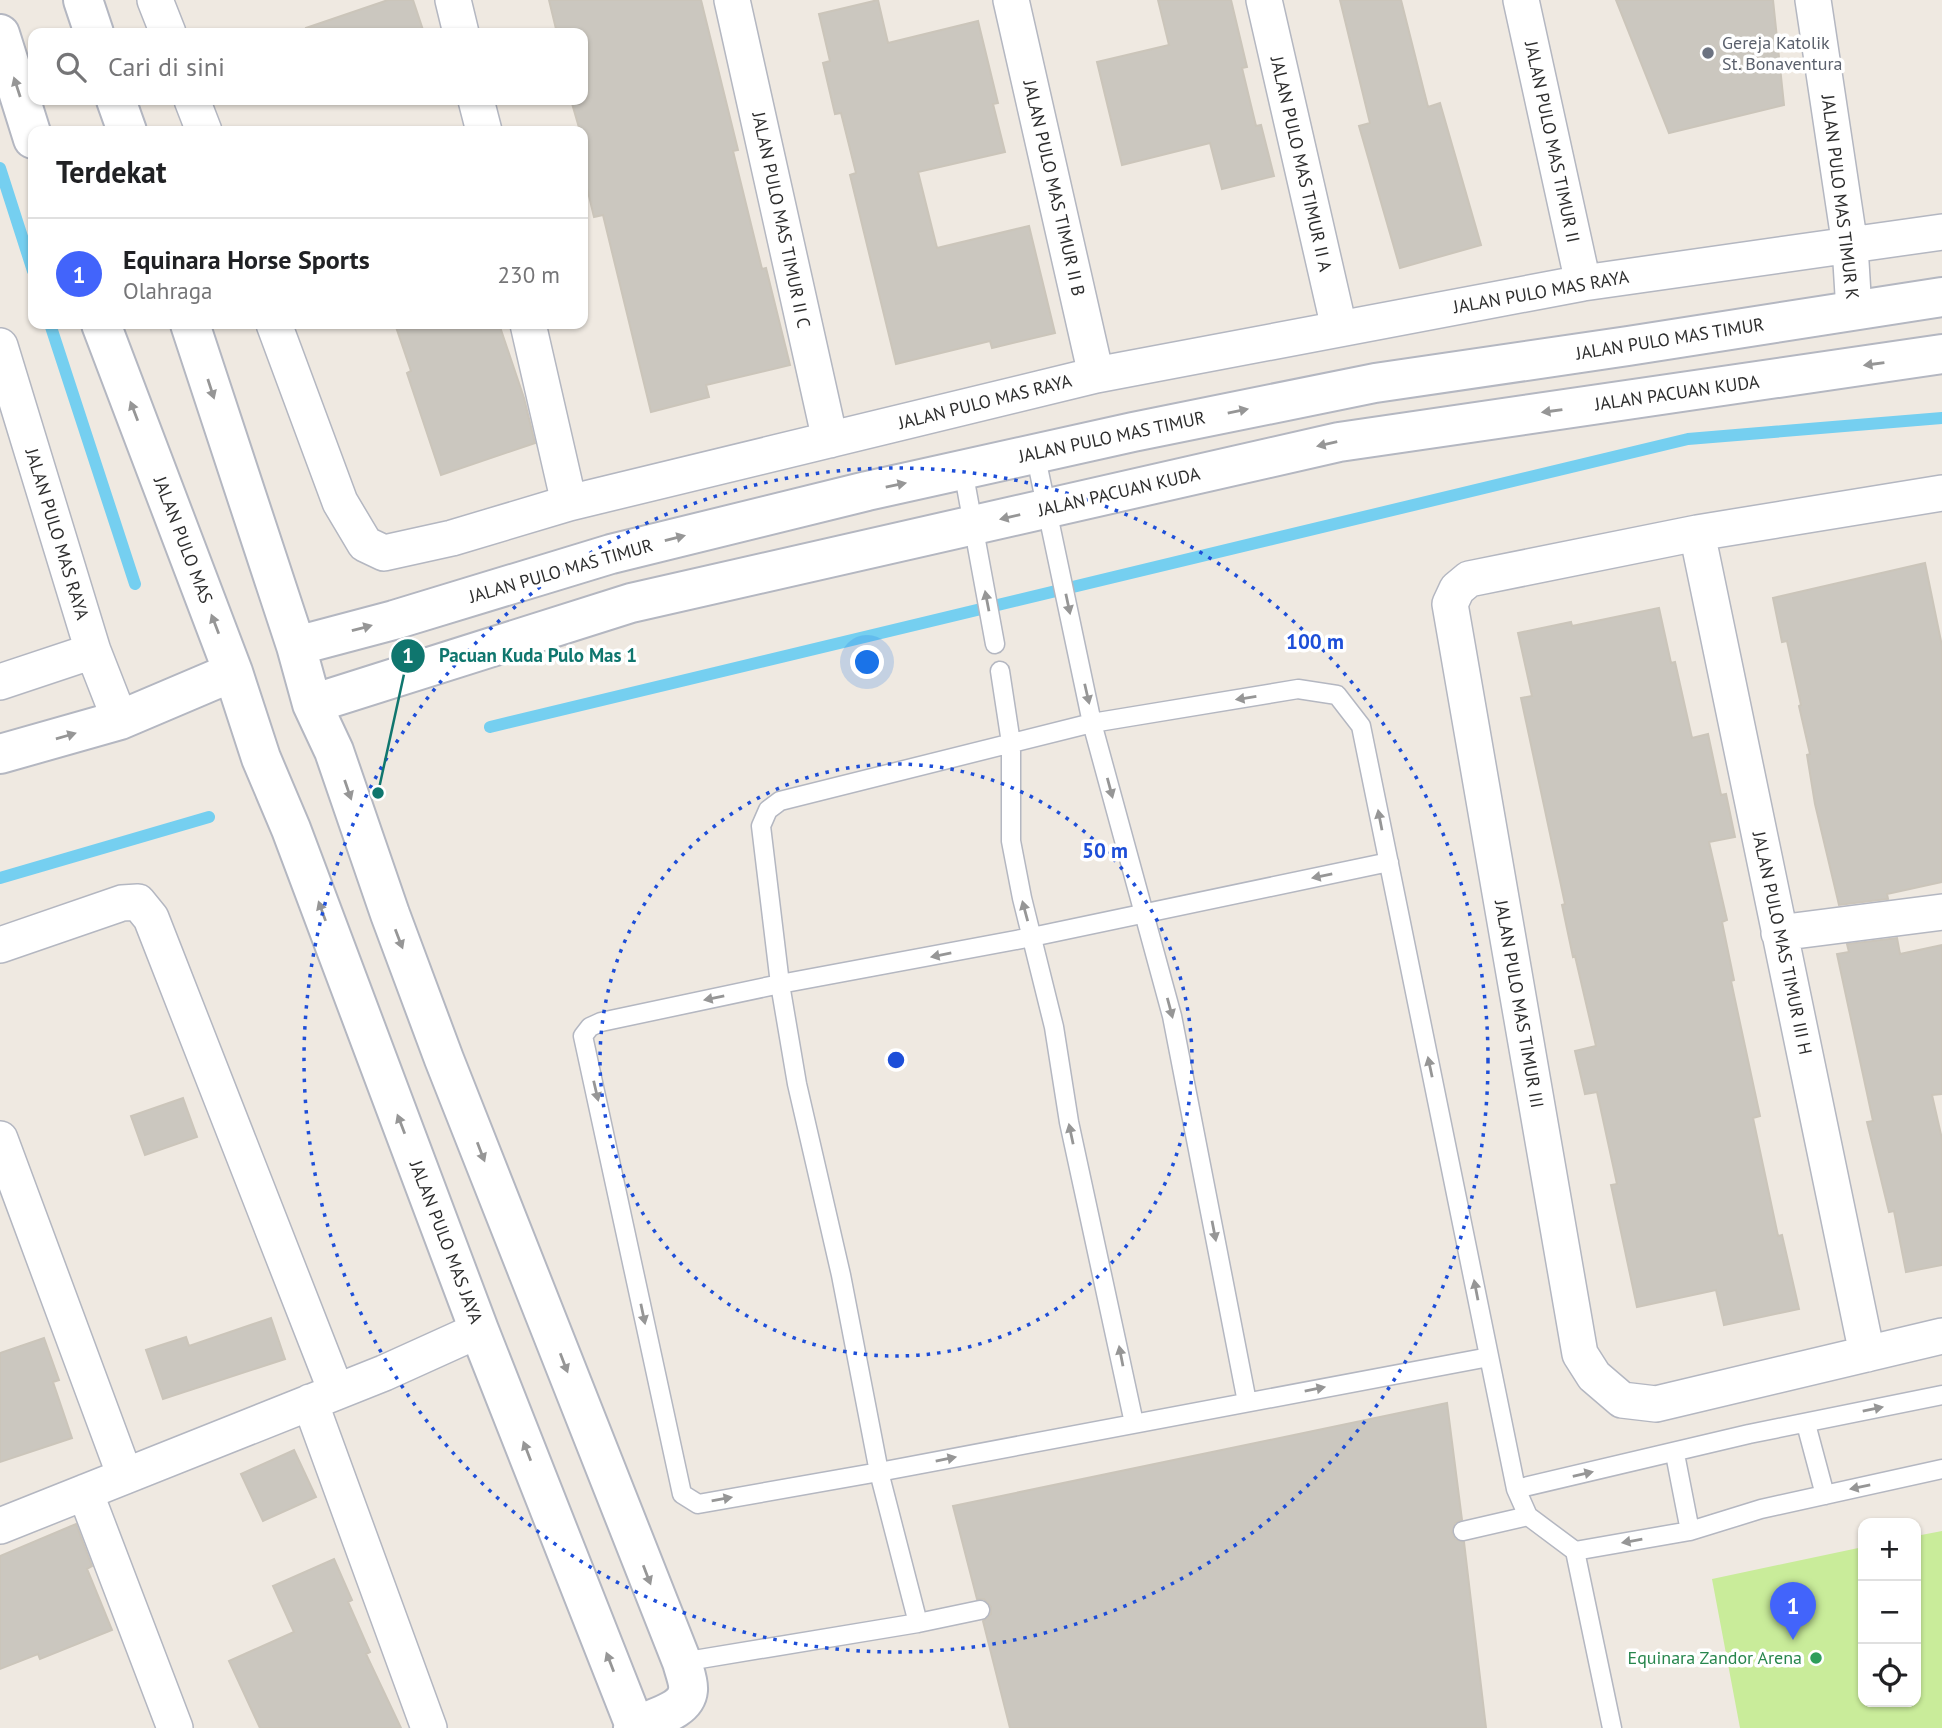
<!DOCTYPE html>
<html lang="id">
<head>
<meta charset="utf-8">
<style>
	:root { --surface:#fff; --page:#f2f2f2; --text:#202124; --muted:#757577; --line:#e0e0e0; --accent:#4264fb }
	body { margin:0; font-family:"PT Sans",sans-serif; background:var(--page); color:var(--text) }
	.controls { position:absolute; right:21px; bottom:21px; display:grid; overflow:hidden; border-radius:14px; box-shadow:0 2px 5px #0004 }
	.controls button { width:63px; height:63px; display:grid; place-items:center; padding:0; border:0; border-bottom:2px solid var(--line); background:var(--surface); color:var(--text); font:35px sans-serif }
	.you { position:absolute; left:868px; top:663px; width:24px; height:24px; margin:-18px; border:5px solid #fff; border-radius:50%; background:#1a73e8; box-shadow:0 0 0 10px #1a73e833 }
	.badge { display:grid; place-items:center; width:46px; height:46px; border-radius:50%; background:var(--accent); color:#fff; font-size:23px; font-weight:700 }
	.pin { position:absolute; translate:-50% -58px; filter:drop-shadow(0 2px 4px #0008) }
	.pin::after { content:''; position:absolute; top:37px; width:24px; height:21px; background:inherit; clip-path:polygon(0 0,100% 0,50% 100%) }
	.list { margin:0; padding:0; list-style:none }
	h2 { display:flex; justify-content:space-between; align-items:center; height:91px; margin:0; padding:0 28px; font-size:30px }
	h2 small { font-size:23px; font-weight:400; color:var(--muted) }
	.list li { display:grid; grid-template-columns:46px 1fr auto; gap:21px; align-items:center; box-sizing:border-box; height:112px; padding:0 28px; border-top:2px solid var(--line) }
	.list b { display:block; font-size:26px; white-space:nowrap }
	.list p { margin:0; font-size:23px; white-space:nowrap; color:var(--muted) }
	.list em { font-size:23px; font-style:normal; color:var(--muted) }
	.icon { flex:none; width:38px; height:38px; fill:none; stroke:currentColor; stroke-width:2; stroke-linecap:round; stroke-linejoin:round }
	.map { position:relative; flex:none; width:1942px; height:1728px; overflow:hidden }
	.search { position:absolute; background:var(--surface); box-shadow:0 2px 5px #0004; left:28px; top:28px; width:560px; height:77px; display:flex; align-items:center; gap:18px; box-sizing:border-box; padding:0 24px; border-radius:14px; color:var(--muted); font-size:26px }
	.panel { position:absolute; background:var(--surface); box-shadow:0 2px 5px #0004; left:28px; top:126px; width:560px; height:203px; border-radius:14px }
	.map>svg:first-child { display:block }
</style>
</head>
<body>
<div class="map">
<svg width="1942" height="1728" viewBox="0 0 1942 1728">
	<rect width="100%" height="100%" fill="#efe9e1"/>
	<path fill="#c9ec9a" d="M 1942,1531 L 1942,1728 L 1740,1728 L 1712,1579 L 1863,1547 L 1863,1702 L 1916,1702 L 1916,1536 Z"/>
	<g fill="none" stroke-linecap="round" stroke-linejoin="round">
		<path stroke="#75cff0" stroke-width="12" d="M 0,168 L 33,271
			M 50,324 L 135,584
			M 490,727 L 1688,439 L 1942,418
			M 0,878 L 209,817"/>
	</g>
	<path fill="#cbc7bf" stroke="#cbc5ba" stroke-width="2" d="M 388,0 L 413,0 L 424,33 L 307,33 L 306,28 Z
		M 549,0 L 701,0 L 738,150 L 733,151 L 762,269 L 766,268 L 790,365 L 706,385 L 709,397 L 651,412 L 603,215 L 594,217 L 583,171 L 583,131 L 580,131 L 571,100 L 583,100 L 583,33 L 557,33 Z
		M 878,0 L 888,43 L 978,21 L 998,103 L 993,104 L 1005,152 L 918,172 L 937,248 L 1029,226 L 1055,333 L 992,348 L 990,341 L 896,364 L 850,175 L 856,173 L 841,113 L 835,114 L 823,63 L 830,61 L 819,14 Z
		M 1158,0 L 1231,0 L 1247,67 L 1242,68 L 1256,126 L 1261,125 L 1274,176 L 1222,189 L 1210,143 L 1122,165 L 1097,62 L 1169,45 Z
		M 1340,0 L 1401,0 L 1428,107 L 1440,103 L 1481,245 L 1400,268 L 1359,126 L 1370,123 Z
		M 1616,0 L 1773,0 L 1784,105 L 1669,133 Z
		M 395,324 L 499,324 L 524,398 L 535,443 L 441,475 L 407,373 L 411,371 Z
		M 1925,563 L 1942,646 L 1942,882 L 1887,894 L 1888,899 L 1839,905 L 1815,804 L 1807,755 L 1810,754 L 1799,706 L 1801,705 L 1787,641 L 1782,642 L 1773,598 Z
		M 1659,608 L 1671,663 L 1675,662 L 1692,738 L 1708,734 L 1721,795 L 1726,794 L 1735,837 L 1709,842 L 1727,920 L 1722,922 L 1734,980 L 1731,981 L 1760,1116 L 1753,1118 L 1778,1236 L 1782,1235 L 1799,1309 L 1724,1325 L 1716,1290 L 1637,1307 L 1611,1185 L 1617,1184 L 1597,1092 L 1585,1094 L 1575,1051 L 1596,1046 L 1575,956 L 1573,957 L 1562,905 L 1565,904 L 1521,698 L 1532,696 L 1518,633 L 1571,622 L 1572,626 Z
		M 1897,938 L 1900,954 L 1942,945 L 1942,1094 L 1932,1095 L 1942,1139 L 1942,1265 L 1906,1272 L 1894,1211 L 1889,1212 L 1867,1122 L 1873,1121 L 1837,954 L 1849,952 L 1847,944 Z
		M 183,1098 L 197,1137 L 145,1155 L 131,1116 Z
		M 271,1318 L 285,1359 L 163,1399 L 146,1350 L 186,1337 L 189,1346 Z
		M 44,1338 L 59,1380 L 53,1382 L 72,1438 L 0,1462 L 0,1353 Z
		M 1447,1403 L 1462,1520 L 1455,1523 L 1452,1533 L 1455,1539 L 1464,1542 L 1486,1728 L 1010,1728 L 983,1621 L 991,1614 L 991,1607 L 984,1599 L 977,1599 L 953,1506 Z
		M 294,1450 L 316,1497 L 263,1521 L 241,1474 Z
		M 76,1524 L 92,1566 L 87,1569 L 112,1630 L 40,1659 L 38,1654 L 0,1669 L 0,1556 Z
		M 334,1559 L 352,1600 L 348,1602 L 370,1652 L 366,1654 L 401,1728 L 260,1728 L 229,1661 L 294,1632 L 273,1586 Z"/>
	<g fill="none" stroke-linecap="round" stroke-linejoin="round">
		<defs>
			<path id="lane" d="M 1035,453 L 1092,723 L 1172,1016 L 1247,1402
				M 963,470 L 995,644
				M 1000,671 L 1011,743 L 1011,841 L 1022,898 L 1054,1027 L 1069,1122 L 1134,1423
				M 1389,862 L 1032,937 L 780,984 L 601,1022 L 590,1027 L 583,1036 L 682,1494 L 698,1504 L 879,1472 L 1489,1357
				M 1806,1424 L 1825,1495
				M 1675,1454 L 1690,1531
				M 1516,1489 L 1749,1434 L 1942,1395
				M 1463,1531 L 1528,1516
				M 1575,1551 L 1690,1531 L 1761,1509 L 1942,1469
				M 918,1623 L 879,1472 L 841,1275 L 797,1084 L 780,984 L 761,826 L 768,810 L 780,801 L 1092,723 L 1298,689 L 1337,695 L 1361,726 L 1516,1489 L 1528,1516 L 1575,1551 L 1612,1728
				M 682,1662 L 918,1623 L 980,1610"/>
			<path id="street" d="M 155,0 L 168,33
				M 453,0 L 461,33
				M 732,0 L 830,440
				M 1011,0 L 1096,375
				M 1264,0 L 1339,328
				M 1521,0 L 1583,283
				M 1813,0 L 1850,246 L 1854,311
				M 192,100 L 204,131
				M 476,100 L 484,131
				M 274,324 L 340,502 L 365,544 L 384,553 L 452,538 L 569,503 L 1096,375 L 1583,283 L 1942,232
				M 528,324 L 569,503
				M 0,346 L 93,651 L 120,720
				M 1942,493 L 1697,533 L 1469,579 L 1457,589 L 1450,604 L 1580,1354 L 1594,1376 L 1622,1400 L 1656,1404 L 1942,1336
				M 1697,533 L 1867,1354
				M 0,682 L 93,651
				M 1779,933 L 1942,912
				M 0,945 L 122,903 L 138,902 L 151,918 L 336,1391
				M 0,1139 L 125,1476
				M 310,1402 L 429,1728
				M 85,1492 L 175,1728
				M 0,1526 L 384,1373 L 479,1330"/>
			<path id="secondary" d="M 83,0 L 94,33
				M 0,34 L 33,139
				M 116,100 L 127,131
				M 101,324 L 233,672 L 261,758 L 291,829 L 479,1330 L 635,1726
				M 190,324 L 296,646 L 312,704 L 334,751 L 390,914 L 444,1059 L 682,1662 C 684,1670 689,1682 688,1690 C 686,1713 648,1718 633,1728
				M 296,646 L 394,620 L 611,554 L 867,491 L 1133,432 L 1375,383 L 1628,346 L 1942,297
				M 312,704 L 631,603 L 1339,442 L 1942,354
				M 0,754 L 120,720 L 233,672"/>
		</defs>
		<use href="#lane" stroke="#b4b7c1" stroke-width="21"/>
		<use href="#street" stroke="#b4b7c1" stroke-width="38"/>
		<use href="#secondary" stroke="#b4b7c1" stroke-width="42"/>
		<use href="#lane" stroke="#fff" stroke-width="18"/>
		<use href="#street" stroke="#fff" stroke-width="35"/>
		<use href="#secondary" stroke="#fff" stroke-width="38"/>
	</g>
	<defs><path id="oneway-solid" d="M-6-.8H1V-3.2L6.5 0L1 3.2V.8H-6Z" transform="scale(1.75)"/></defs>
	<g fill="#969696">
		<use href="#oneway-solid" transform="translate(17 87) rotate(-108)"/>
		<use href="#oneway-solid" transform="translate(1874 364) rotate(172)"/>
		<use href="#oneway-solid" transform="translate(211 389) rotate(72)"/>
		<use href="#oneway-solid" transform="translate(134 411) rotate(-111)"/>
		<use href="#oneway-solid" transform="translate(1238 411) rotate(-12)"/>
		<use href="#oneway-solid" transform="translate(1552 411) rotate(172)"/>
		<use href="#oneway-solid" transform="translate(1327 444) rotate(167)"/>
		<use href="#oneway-solid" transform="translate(896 485) rotate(-12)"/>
		<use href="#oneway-solid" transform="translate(1010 517) rotate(167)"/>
		<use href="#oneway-solid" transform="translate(675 538) rotate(-14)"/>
		<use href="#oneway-solid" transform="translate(987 601) rotate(-101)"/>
		<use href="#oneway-solid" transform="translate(1068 604) rotate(78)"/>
		<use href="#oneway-solid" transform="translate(215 624) rotate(-111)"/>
		<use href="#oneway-solid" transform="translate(362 628) rotate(-15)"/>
		<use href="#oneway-solid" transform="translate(1087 694) rotate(77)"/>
		<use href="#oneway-solid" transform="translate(1246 698) rotate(171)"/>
		<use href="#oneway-solid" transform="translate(66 736) rotate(-16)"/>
		<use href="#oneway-solid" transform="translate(1110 788) rotate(75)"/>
		<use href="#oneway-solid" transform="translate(348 790) rotate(71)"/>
		<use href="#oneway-solid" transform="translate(1380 820) rotate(-101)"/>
		<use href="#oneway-solid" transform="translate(1322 876) rotate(168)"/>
		<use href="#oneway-solid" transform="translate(322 911) rotate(-110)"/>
		<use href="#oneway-solid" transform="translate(1025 911) rotate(-105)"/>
		<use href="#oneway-solid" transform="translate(399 939) rotate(69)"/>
		<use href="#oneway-solid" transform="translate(941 955) rotate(169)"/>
		<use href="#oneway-solid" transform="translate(714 998) rotate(168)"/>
		<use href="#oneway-solid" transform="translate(1170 1008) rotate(75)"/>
		<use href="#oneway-solid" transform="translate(1430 1067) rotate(-102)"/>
		<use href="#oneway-solid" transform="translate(596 1091) rotate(77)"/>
		<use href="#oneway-solid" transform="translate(401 1124) rotate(-111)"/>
		<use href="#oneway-solid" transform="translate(1071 1134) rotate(-102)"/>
		<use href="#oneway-solid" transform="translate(481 1152) rotate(69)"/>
		<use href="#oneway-solid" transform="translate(1214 1231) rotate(79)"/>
		<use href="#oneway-solid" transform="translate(1476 1290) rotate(-101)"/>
		<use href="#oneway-solid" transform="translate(643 1314) rotate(78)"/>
		<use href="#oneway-solid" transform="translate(1121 1356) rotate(-101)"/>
		<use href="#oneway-solid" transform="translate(564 1363) rotate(69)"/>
		<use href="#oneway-solid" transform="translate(1315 1389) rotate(-11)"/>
		<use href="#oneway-solid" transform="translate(1873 1409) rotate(-12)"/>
		<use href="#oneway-solid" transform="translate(527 1451) rotate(-111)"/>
		<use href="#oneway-solid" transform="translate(946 1459) rotate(-11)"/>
		<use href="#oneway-solid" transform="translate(1583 1474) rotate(-13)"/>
		<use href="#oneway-solid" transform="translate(1860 1487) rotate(168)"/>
		<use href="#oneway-solid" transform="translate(722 1499) rotate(-10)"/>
		<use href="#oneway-solid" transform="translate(1632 1541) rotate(170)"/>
		<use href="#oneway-solid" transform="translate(647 1575) rotate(69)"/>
		<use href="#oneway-solid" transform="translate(610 1662) rotate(-111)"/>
	</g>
	<g fill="none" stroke="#1d4ed8" stroke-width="3.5" stroke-dasharray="3.5 7">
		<circle cx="896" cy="1060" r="296"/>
		<circle cx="896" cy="1060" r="592"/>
	</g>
	<circle fill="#6b7280" stroke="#fff" stroke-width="2.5" cx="1708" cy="53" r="7"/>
	<circle fill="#2e9e5b" stroke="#fff" stroke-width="2.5" cx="1816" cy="1658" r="7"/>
	<g text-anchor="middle" stroke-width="7" stroke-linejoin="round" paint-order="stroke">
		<g font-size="18" fill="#5b616d" stroke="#fff" text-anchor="start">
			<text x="1722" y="49">Gereja Katolik<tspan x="1722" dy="21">St. Bonaventura</tspan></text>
		</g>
		<g font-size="18" fill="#2e2e2e" stroke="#fff">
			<text transform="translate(1552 142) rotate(78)" y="6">JALAN PULO MAS TIMUR II</text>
			<text transform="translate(1301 164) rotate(77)" y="6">JALAN PULO MAS TIMUR II A</text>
			<text transform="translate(1054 188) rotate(77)" y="6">JALAN PULO MAS TIMUR II B</text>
			<text transform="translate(1840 197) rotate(83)" y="6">JALAN PULO MAS TIMUR K</text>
			<text transform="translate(781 220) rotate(78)" y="6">JALAN PULO MAS TIMUR II C</text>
			<text transform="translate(1541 292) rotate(-10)" y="6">JALAN PULO MAS RAYA</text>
			<text transform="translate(1670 339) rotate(-9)" y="6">JALAN PULO MAS TIMUR</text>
			<text transform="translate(1677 393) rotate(-8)" y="6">JALAN PACUAN KUDA</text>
			<text transform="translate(985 402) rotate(-14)" y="6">JALAN PULO MAS RAYA</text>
			<text transform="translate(1112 437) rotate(-12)" y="6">JALAN PULO MAS TIMUR</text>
			<text transform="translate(1119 492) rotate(-13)" y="6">JALAN PACUAN KUDA</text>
			<text transform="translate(57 534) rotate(73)" y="6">JALAN PULO MAS RAYA</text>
			<text transform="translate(183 540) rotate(69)" y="6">JALAN PULO MAS</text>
			<text transform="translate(561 571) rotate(-16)" y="6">JALAN PULO MAS TIMUR</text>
			<text transform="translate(1782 943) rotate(78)" y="6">JALAN PULO MAS TIMUR III H</text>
			<text transform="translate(1519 1004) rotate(80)" y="6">JALAN PULO MAS TIMUR III</text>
			<text transform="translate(446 1242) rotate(69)" y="6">JALAN PULO MAS JAYA</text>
		</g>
		<g font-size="18" fill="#27864d" stroke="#fff" text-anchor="end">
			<text x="1802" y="1664">Equinara Zandor Arena</text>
		</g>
	</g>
	<circle cx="896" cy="1060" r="10" fill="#1d4ed8" stroke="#fff" stroke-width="3.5"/>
	<g font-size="21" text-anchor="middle" font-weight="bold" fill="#1d4ed8" stroke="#fff" stroke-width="7" stroke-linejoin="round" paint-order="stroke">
		<text x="1315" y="649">100 m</text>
		<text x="1105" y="858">50 m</text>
	</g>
	<path fill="none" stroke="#0f766e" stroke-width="2.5" d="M378 793L408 656"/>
	<g fill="#0f766e" stroke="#fff" stroke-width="2.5">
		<circle cx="378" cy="793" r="7"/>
		<circle cx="408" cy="656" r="18"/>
	</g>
	<g font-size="21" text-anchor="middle" font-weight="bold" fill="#fff">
		<text x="408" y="663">1</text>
	</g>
	<g font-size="19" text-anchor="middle" font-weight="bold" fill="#0f766e" stroke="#fff" stroke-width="7" stroke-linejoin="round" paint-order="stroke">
		<text x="538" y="662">Pacuan Kuda Pulo Mas 1</text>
	</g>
</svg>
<div class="controls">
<button>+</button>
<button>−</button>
<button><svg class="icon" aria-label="locate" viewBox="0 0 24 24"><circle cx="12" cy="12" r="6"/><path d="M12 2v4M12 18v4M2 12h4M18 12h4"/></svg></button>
</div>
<div class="you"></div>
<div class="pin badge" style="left:1793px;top:1640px">1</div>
<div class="search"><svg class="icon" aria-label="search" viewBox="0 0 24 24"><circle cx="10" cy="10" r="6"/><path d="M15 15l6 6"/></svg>Cari di sini</div>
<section class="panel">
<h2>Terdekat<small></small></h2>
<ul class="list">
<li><span class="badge">1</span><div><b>Equinara Horse Sports</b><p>Olahraga</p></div><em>230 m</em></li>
</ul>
</section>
</div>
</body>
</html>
